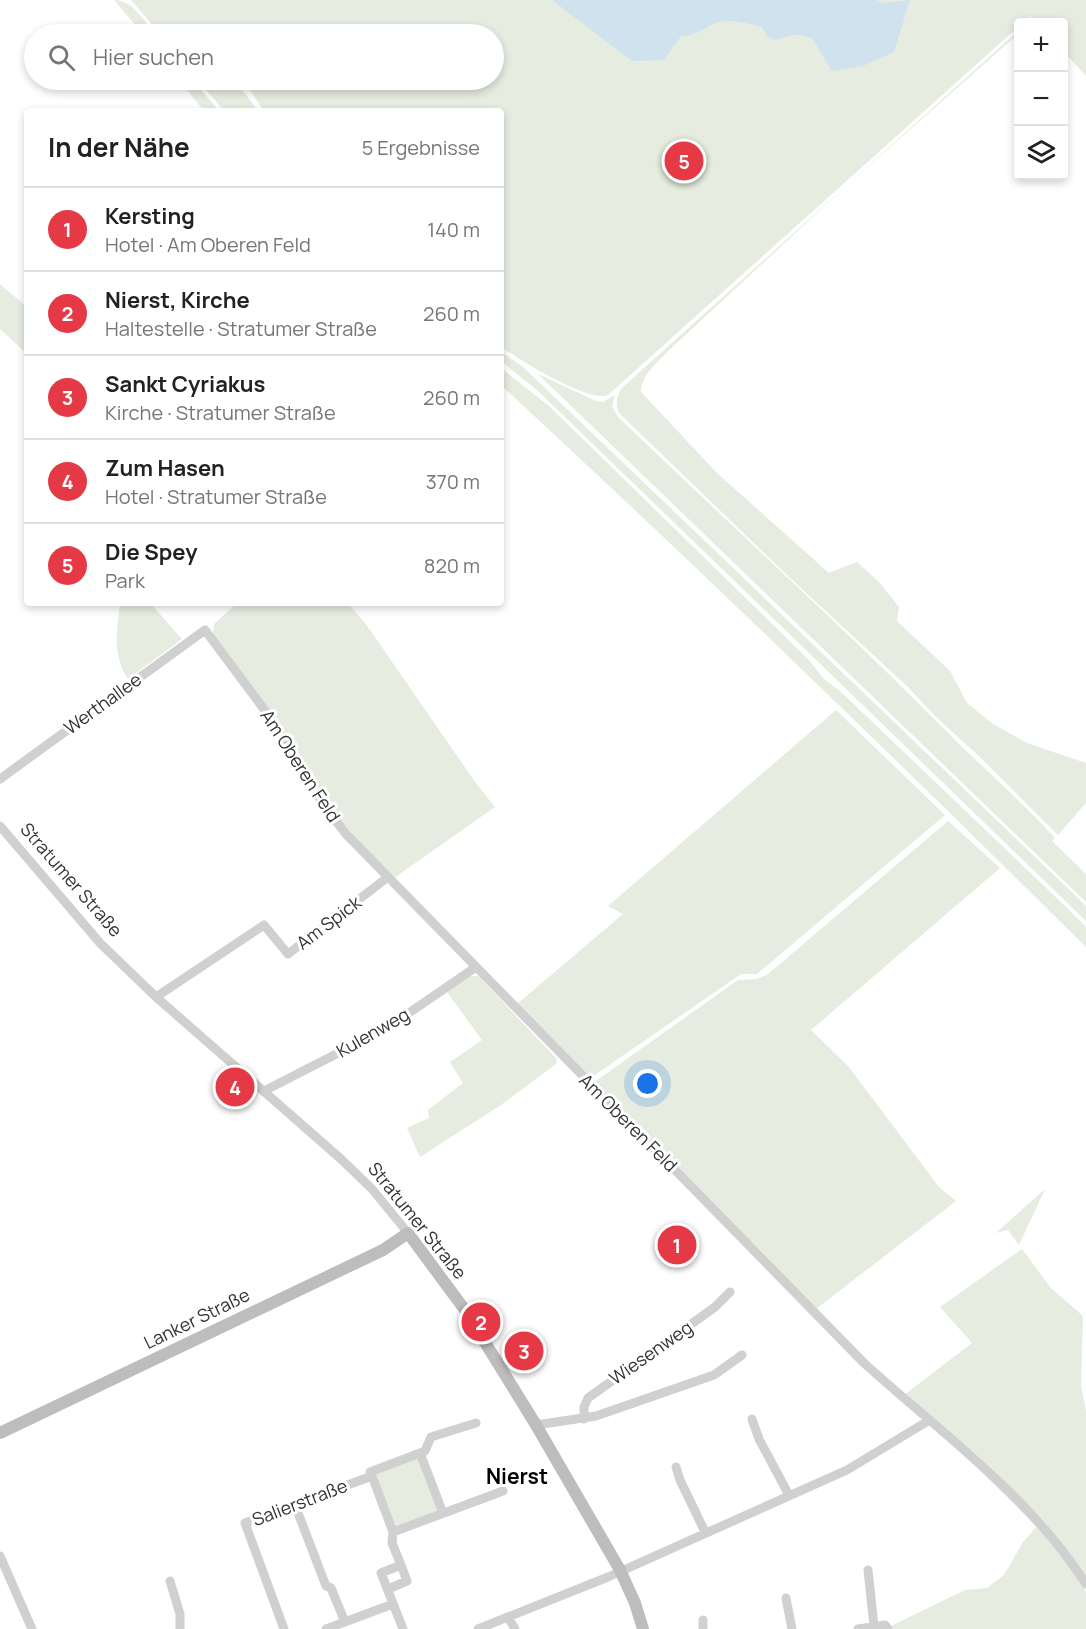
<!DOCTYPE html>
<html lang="de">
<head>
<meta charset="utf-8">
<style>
	:root { --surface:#fff; --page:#f6f6f6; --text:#222; --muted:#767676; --line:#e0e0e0; --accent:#e63946 }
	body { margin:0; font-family:Manrope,sans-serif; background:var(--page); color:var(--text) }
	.controls { position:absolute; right:18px; top:18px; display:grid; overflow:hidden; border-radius:6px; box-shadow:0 3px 9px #0003 }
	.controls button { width:54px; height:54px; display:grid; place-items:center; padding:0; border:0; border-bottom:2px solid var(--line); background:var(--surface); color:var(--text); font:30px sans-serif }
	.you { position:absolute; left:648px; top:1084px; width:21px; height:21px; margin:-15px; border:4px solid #fff; border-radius:50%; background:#1a73e8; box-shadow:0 0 0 9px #1a73e833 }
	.badge { display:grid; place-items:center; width:39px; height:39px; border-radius:50%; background:var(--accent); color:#fff; font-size:20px; font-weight:700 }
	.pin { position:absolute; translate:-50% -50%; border:3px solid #fff; box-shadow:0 2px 6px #0006 }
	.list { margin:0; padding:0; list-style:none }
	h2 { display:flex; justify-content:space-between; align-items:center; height:78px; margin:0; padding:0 24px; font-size:26px }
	h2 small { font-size:20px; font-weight:400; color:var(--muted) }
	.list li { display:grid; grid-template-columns:39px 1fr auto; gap:18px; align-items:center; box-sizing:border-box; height:84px; padding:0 24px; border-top:2px solid var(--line) }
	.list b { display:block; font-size:22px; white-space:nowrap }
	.list p { margin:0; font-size:20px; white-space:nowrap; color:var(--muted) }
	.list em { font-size:20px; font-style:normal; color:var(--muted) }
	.icon { flex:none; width:33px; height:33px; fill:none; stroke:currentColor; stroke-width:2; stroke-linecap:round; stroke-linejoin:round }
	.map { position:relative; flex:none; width:1086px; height:1629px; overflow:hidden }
	.search { position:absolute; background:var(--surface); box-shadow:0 3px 9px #0003; left:24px; top:24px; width:480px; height:66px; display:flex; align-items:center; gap:15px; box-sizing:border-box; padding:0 21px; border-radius:33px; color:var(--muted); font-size:22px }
	.panel { position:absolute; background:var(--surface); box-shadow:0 3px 9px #0003; left:24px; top:108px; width:480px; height:498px; border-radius:6px }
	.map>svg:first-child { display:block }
</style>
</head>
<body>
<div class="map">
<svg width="1086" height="1629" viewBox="0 0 1086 1629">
	<rect width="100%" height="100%" fill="#fff"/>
	<path fill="#e6ecdf" d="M 114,0 C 133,0 144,21 155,34 L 143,34 Z
		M 131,0 L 1086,0 L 1086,76 L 1064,52 L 1064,22 L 1027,22 L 1032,15 L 1023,22 L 1018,22 L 1018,27 L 608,395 C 587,403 520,359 501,347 L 501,111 L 264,111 L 243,80 L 494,80 L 494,34 L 205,34 L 194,23 L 203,34 L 160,34 Z
		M 1018,31 L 1018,34 L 845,187 L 666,353 C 656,364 641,376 641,392 L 717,473 L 829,573 L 857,562 L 879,582 L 899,607 L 897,621 L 950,671 L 967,703 L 993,724 L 1027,743 L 1086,763 L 1086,803 L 1058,835 L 982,759 L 935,716 L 908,687 L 791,579 L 619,413 C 615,403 616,395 623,387 Z
		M 179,80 L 193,80 L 219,111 L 204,111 Z
		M 198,80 L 235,80 L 258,111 L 224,111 Z
		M 0,284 L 27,307 L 27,354 L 0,329 Z
		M 501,352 L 522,366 L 1080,900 L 1086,906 L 1086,921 L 537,390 L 501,361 Z
		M 501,368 L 550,407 L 808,659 L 824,679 L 840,691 L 1065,906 L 1086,927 L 1086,947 C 894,757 700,569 501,385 Z
		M 538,374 L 596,401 L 603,402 L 615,395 L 612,406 L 618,417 C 726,521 838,622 944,729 C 981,766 1020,800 1055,838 L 1052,841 L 1086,874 L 1086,902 Z
		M 120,603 L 150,603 L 182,639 L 128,679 C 112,655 117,630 120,603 Z
		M 237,603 L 348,603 L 368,627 L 475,782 L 495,807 L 394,878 L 334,815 L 213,635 L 214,624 Z
		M 836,710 L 945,815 L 757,974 L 741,974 L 589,1079 L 517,1004 L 623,914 L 608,906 Z
		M 948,821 L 1000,868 L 811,1030 L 848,1066 L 939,1187 L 956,1201 L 816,1309 L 593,1083 L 738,980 L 757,979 L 768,974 Z
		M 470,976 L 478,976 L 557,1059 L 556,1064 L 501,1105 L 420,1157 L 407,1128 L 429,1118 L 428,1110 L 463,1083 L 450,1062 L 482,1040 L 447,992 Z
		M 1045,1189 L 1019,1245 L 1008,1230 L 996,1233 Z
		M 1022,1249 L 1051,1288 L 1083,1316 L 1081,1385 L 1086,1411 L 1086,1576 L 904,1395 L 972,1343 L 940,1307 Z
		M 418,1457 L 439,1511 L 396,1527 L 375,1473 Z
		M 1038,1525 L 1073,1570 L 1086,1592 L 1086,1629 L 893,1629 L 891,1626 L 965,1590 L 987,1588 L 1004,1575 L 1023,1542 Z"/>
	<path fill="#cfe2ee" d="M 552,0 L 877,0 L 881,3 L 910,0 L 894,52 L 863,66 L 832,71 L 812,38 C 807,37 801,34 796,35 C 780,36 772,49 762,27 C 745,23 727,17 711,25 C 699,31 695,36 681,36 L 664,60 L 632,61 Z"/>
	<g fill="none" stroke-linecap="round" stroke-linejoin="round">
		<path stroke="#d0d0d0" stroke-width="9" d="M 0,779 L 205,630 L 269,716 L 314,791 L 345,833 L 864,1363 C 941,1433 1029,1495 1086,1584
			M 0,826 L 100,943 L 156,997 L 341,1159 L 372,1189 L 408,1233
			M 156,997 L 264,925 L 288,954 L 388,877
			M 264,1091 L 387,1028 L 476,967
			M 584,1419 L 584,1407 L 588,1398 L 715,1307 L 730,1292
			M 752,1419 L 759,1439 L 789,1495
			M 536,1425 L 596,1416 L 714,1375 L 742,1355
			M 420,1453 L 425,1451 L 431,1437 L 476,1423
			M 676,1467 L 680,1480 L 705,1532
			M 372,1476 L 370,1472 L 420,1453 L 443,1513
			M 295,1505 L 326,1586 L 331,1588 L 345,1622
			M 393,1532 L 503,1491
			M 0,1556 L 32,1629
			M 868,1570 L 874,1626
			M 170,1581 L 180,1614 L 180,1629
			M 388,1589 L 407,1581 L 401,1565
			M 786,1598 L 792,1629
			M 508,1617 L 515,1629
			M 703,1620 L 703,1629
			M 284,1629 L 245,1523 L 372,1476 L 393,1532 L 392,1543 L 401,1565 L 381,1573 L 403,1629
			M 326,1629 L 393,1604
			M 478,1629 L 608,1577 L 847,1470 L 928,1421
			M 858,1629 L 885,1625 L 888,1629"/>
		<path stroke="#bdbdbd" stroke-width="12" d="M 0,1433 L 383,1250 L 408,1233 L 465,1310 L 536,1425 L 620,1570 L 635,1603 L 643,1629"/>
	</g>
	<g text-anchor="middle" stroke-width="6" stroke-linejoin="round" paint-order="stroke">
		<g font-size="18" fill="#333" stroke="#fff">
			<text transform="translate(103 704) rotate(-36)" y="6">Werthallee</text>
			<text transform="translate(300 766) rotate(57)" y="6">Am Oberen Feld</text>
			<text transform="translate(71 880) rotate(49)" y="6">Stratumer Straße</text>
			<text transform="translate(329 923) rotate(-37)" y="6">Am Spick</text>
			<text transform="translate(373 1033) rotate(-30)" y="6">Kulenweg</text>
			<text transform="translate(628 1123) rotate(45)" y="6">Am Oberen Feld</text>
			<text transform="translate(417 1221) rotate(51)" y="6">Stratumer Straße</text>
			<text transform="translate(197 1319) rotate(-26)" y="6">Lanker Straße</text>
			<text transform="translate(651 1353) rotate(-35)" y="6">Wiesenweg</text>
			<text transform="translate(300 1503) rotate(-21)" y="6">Salierstraße</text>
		</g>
		<g font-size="21" font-weight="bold" fill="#000" stroke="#fff">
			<text x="517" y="1484">Nierst</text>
		</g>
	</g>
</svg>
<div class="controls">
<button>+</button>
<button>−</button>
<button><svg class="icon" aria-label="layers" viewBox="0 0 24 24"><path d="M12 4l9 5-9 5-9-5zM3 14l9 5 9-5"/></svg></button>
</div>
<div class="you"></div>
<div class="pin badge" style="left:677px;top:1245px">1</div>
<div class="pin badge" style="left:481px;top:1322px">2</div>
<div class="pin badge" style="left:524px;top:1351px">3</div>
<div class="pin badge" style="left:235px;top:1087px">4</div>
<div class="pin badge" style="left:684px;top:161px">5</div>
<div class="search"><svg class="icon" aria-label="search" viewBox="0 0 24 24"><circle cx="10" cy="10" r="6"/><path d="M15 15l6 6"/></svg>Hier suchen</div>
<section class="panel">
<h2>In der Nähe<small>5 Ergebnisse</small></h2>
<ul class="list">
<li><span class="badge">1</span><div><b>Kersting</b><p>Hotel · Am Oberen Feld</p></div><em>140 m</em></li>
<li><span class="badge">2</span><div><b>Nierst, Kirche</b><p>Haltestelle · Stratumer Straße</p></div><em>260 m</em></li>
<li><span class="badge">3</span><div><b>Sankt Cyriakus</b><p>Kirche · Stratumer Straße</p></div><em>260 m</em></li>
<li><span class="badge">4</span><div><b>Zum Hasen</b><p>Hotel · Stratumer Straße</p></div><em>370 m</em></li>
<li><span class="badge">5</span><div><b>Die Spey</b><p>Park</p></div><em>820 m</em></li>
</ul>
</section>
</div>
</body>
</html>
